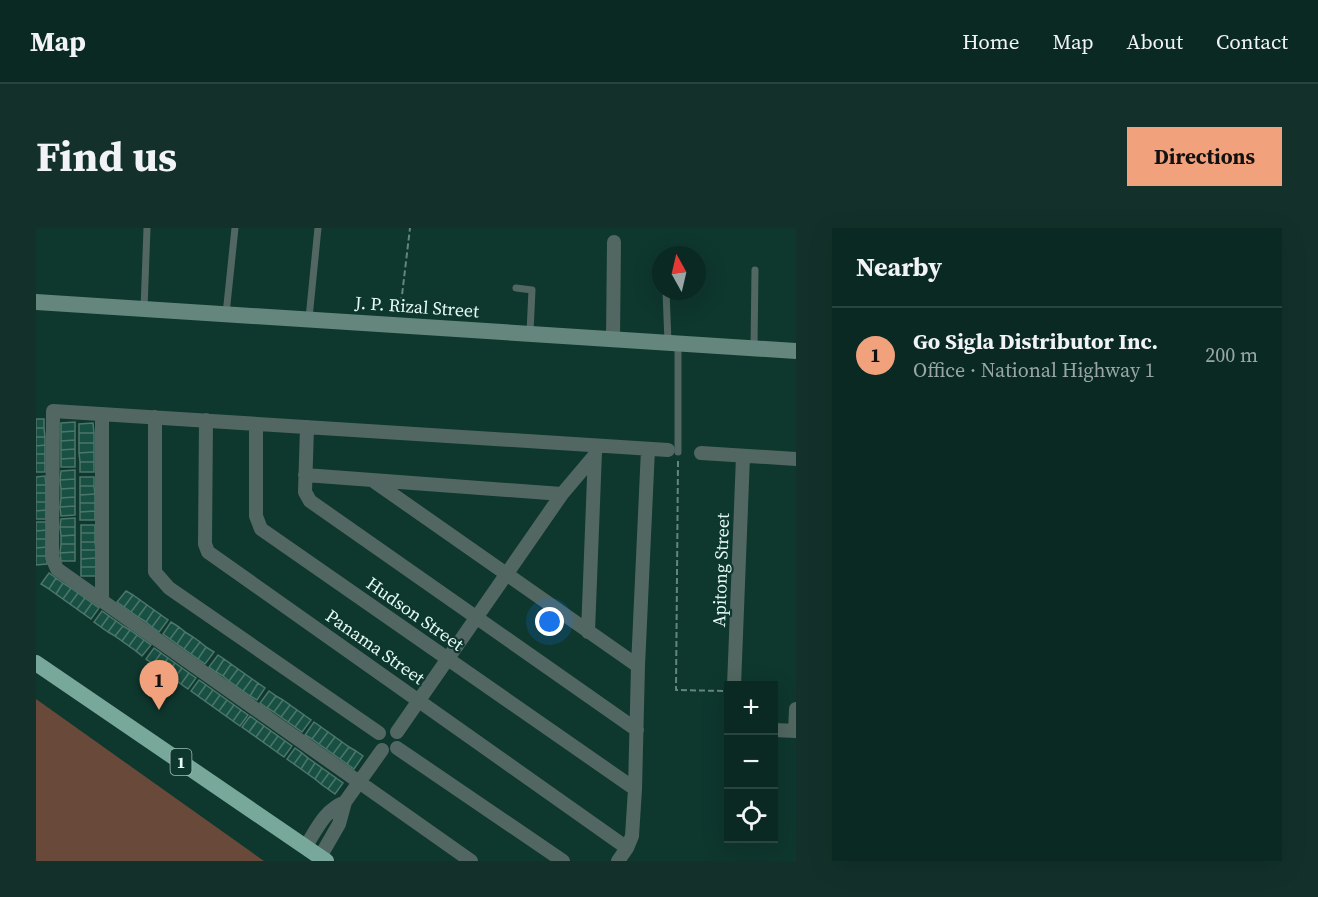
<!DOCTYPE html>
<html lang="en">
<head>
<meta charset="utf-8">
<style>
	:root { --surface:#0a2922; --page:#13312a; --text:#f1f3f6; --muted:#99a6a5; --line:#2a4540; --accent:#f1a17b }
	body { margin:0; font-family:"Source Serif 4",serif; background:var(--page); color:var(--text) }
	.controls { position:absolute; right:18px; bottom:18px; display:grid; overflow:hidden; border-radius:0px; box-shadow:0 6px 24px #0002 }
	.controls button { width:54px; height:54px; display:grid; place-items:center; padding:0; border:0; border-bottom:2px solid var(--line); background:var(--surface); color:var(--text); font:30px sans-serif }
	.compass { position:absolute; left:616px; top:18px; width:54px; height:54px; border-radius:50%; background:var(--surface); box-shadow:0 6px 24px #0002; rotate:352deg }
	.you { position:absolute; left:514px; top:394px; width:21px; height:21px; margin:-15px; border:4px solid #fff; border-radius:50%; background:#1a73e8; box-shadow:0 0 0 9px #1a73e833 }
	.badge { display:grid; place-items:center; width:39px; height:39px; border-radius:50%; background:var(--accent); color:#111; font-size:20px; font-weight:700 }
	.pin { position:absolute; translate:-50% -50px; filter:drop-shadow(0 2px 3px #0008) }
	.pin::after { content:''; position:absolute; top:32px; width:21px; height:18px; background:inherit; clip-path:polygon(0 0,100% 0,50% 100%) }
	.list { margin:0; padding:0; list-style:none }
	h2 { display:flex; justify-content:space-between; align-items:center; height:78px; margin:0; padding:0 24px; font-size:26px }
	h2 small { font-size:20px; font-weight:400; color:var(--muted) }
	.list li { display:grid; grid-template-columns:39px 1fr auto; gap:18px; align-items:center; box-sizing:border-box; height:96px; padding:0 24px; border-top:2px solid var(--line) }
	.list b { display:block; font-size:22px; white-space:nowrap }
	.list p { margin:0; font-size:20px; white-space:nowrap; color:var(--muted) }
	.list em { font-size:20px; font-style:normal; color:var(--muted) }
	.icon { flex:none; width:33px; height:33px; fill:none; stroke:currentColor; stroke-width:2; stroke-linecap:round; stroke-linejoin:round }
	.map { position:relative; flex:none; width:760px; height:633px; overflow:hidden; border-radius:0px }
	header { display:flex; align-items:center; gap:36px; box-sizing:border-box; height:84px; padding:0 30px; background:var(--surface); border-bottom:2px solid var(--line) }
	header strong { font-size:28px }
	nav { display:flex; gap:33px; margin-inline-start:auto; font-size:21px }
	.intro { display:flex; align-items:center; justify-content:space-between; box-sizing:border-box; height:144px; padding:0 36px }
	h1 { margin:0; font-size:42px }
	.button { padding:15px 27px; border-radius:0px; background:var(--accent); color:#111; font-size:21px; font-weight:700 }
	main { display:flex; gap:36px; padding:0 36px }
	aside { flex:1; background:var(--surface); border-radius:0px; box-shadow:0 6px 24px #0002 }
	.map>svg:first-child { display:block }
</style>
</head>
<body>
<header>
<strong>Map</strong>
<nav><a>Home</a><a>Map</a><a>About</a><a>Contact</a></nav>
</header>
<div class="intro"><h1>Find us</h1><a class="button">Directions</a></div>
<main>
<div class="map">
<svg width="760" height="633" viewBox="0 0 760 633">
	<rect width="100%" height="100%" fill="#0e372e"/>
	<path fill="#68493a" d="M 0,471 L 228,633 L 0,633 Z"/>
	<path fill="#195044" stroke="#4d766a" stroke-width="1.5" d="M 0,191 L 8,191 L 8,200 L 0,200 Z
		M 39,194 L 39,203 L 25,204 L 25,195 Z
		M 57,195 L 58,205 L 43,205 L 43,196 Z
		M 0,200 L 8,200 L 9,209 L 0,209 Z
		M 39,203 L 39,212 L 25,213 L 25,204 Z
		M 43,205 L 58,205 L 58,215 L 43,215 Z
		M 0,209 L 9,209 L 9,217 L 0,218 Z
		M 39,212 L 39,221 L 25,222 L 25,213 Z
		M 43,215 L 58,215 L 58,224 L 43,225 Z
		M 9,217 L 9,226 L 0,226 L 0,218 Z
		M 39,221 L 39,230 L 25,231 L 25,222 Z
		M 58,224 L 58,234 L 44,234 L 43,225 Z
		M 0,226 L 9,226 L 9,235 L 0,235 Z
		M 39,230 L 39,239 L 25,239 L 25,231 Z
		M 44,234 L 58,234 L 58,244 L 44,244 Z
		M 0,235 L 9,235 L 9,244 L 0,244 Z
		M 39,242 L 39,251 L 24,252 L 25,243 Z
		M 9,248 L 10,257 L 0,257 L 0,249 Z
		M 44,249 L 58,249 L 58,258 L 44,258 Z
		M 39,251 L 39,260 L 25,261 L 24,252 Z
		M 0,257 L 10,257 L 10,265 L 0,265 Z
		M 44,258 L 58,258 L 59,266 L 44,267 Z
		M 39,260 L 39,269 L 25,270 L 25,261 Z
		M 0,265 L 10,265 L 10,274 L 0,274 Z
		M 59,266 L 59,275 L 44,275 L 44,267 Z
		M 39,269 L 39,278 L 24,279 L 25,270 Z
		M 0,274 L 10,274 L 10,282 L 0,283 Z
		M 44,275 L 59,275 L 59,283 L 44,284 Z
		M 39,278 L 39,287 L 25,288 L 24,279 Z
		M 10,282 L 10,291 L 0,291 L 0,283 Z
		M 59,283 L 59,292 L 44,292 L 44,284 Z
		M 39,290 L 39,299 L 24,299 L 25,291 Z
		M 0,294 L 10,294 L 11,302 L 0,303 Z
		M 45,297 L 59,297 L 59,305 L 45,305 Z
		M 24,299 L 39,299 L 39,307 L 25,308 Z
		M 11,302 L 11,311 L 0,311 L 0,303 Z
		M 45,305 L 59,305 L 59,314 L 45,314 Z
		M 39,307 L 39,316 L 25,316 L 25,308 Z
		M 0,311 L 11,311 L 11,319 L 0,320 Z
		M 45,314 L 59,314 L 60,322 L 45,322 Z
		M 25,316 L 39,316 L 39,324 L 24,325 Z
		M 11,319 L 11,328 L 0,328 L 0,320 Z
		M 45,322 L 60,322 L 60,330 L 45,331 Z
		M 39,324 L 39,333 L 25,333 L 24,325 Z
		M 0,328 L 11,328 L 11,336 L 0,337 Z
		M 60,330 L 60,339 L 45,339 L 45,331 Z
		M 45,339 L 60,339 L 60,348 L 45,348 Z
		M 13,345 L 20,350 L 13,361 L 5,356 Z
		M 20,350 L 27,355 L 20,366 L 13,361 Z
		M 27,355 L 35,360 L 27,371 L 20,366 Z
		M 35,360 L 42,365 L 34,376 L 27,371 Z
		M 90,363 L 97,367 L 88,379 L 81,374 Z
		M 42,365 L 49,370 L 41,381 L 34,376 Z
		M 97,367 L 104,372 L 95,384 L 88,379 Z
		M 49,370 L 56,375 L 48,386 L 41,381 Z
		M 104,372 L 111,377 L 102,389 L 95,384 Z
		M 56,375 L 63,380 L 55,391 L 48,386 Z
		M 111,377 L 118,382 L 110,394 L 102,389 Z
		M 118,382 L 125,387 L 116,399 L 110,394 Z
		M 66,383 L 73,388 L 65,399 L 58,394 Z
		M 125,387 L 132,392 L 123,404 L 116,399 Z
		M 73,388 L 80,393 L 72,404 L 65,399 Z
		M 80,393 L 87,398 L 79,408 L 72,404 Z
		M 135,394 L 143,399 L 134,411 L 127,406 Z
		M 87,398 L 94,402 L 86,413 L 79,408 Z
		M 143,399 L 149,404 L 141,416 L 134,411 Z
		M 94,402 L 101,407 L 93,418 L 86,413 Z
		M 149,404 L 157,409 L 148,421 L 141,416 Z
		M 101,407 L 108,412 L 100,423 L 93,418 Z
		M 157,409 L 164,414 L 155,426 L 148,421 Z
		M 108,412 L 115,417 L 106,428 L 100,423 Z
		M 164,414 L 170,419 L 162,431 L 155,426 Z
		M 170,419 L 178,424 L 169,436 L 162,431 Z
		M 118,420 L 125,425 L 117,436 L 110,431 Z
		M 125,425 L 132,430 L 124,441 L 117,436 Z
		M 182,427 L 188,431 L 180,444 L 173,439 Z
		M 132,430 L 139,435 L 131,446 L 124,441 Z
		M 188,431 L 195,436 L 187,448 L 180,444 Z
		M 139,435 L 146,440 L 138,451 L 131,446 Z
		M 195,436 L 202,441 L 193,453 L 187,448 Z
		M 146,440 L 153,445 L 145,456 L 138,451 Z
		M 202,441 L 209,446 L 200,458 L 193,453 Z
		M 153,445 L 160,450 L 152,461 L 145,456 Z
		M 209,446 L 216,451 L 207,463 L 200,458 Z
		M 216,451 L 222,455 L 214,468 L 207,463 Z
		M 163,452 L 170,457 L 162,468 L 155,463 Z
		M 222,455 L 229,460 L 221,472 L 214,468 Z
		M 170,457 L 177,462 L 169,473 L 162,468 Z
		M 177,462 L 184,467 L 176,478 L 169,473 Z
		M 233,463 L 240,468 L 231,480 L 224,475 Z
		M 184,467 L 191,472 L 183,483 L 176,478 Z
		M 240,468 L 247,472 L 238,484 L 231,480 Z
		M 191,472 L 198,477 L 190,488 L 183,483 Z
		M 247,472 L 254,477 L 245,489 L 238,484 Z
		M 198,477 L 205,482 L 197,493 L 190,488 Z
		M 254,477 L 261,482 L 252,494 L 245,489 Z
		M 205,482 L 212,487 L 204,498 L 197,493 Z
		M 261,482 L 268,487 L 259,499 L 252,494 Z
		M 268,487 L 275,492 L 266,504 L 259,499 Z
		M 214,488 L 221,493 L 213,504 L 206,499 Z
		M 221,493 L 228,498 L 220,509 L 213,504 Z
		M 278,494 L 285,499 L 276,511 L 269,507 Z
		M 228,498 L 235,503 L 227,514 L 220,509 Z
		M 285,499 L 292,504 L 283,516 L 276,511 Z
		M 235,503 L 242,508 L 234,519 L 227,514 Z
		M 292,504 L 299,509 L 290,521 L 283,516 Z
		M 242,508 L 249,513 L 241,524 L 234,519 Z
		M 299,509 L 306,514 L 297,526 L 290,521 Z
		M 249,513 L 256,518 L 248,529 L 241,524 Z
		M 306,514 L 313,519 L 304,531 L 297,526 Z
		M 313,519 L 320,523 L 311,536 L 304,531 Z
		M 259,520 L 266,525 L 258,536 L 251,531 Z
		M 320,523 L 327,528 L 318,541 L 311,536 Z
		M 266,525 L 272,530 L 265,541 L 258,536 Z
		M 272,530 L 279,535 L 272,546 L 265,541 Z
		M 279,535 L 286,540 L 279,551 L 272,546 Z
		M 286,540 L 293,545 L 285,556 L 279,551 Z
		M 293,545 L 300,550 L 292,561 L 285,556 Z
		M 300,550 L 307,555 L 299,566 L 292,561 Z"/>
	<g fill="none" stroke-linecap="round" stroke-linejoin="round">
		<path stroke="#65867e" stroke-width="2" stroke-dasharray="6 3" stroke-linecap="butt" d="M 364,84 L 374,0
			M 642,233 L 640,462 L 687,463"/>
		<path stroke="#526761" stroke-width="7" d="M 480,60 L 496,62 L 494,104
			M 630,63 L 632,114
			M 108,81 L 111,0
			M 190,86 L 199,0
			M 273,90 L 282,0
			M 718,120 L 719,42
			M 642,224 L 642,116"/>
		<path stroke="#526761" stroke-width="14" d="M 577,112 L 578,14
			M 66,186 L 66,372
			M 119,189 L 119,344 L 133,360 L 343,505
			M 170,192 L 169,316 L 172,324 L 591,620
			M 220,196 L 220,288 L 225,301 L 599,561
			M 271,199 L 269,264 L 274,273 L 601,502
			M 665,225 L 760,231
			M 269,247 L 526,266
			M 336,252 L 602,438
			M 552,404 L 559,224
			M 698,458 L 707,228
			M 738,502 L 760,503
			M 759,503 L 760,481
			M 361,504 L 526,266 L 559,227
			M 361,520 L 527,633
			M 270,618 C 282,599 288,583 309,574
			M 284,629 L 303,596 L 309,574 L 346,522
			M 435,633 L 21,341 L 16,329 L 17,183 L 632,222
			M 582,633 L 591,620 L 596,608 L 599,561 L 602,438 L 612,221"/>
		<path stroke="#64867c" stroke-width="16" d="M 0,74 L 760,123"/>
		<path stroke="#77a89a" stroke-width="16" d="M 0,435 L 290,633"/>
	</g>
	<g text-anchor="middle" stroke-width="4.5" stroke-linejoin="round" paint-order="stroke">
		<rect fill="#0e372e" stroke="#a4c0b8" stroke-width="1.5" x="134.5" y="521" width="21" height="26" rx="4.5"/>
		<g font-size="16" font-weight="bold" fill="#e4faf3">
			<text x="145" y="540">1</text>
		</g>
		<g font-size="18" fill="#e4faf3" stroke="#0e372e">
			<text transform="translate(381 79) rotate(4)" y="6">J. P. Rizal Street</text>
			<text transform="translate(685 342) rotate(-88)" y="6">Apitong Street</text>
			<text transform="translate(379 386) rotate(35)" y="6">Hudson Street</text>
			<text transform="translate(339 419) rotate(35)" y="6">Panama Street</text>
		</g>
	</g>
</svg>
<div class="controls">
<button>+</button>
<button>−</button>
<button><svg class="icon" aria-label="locate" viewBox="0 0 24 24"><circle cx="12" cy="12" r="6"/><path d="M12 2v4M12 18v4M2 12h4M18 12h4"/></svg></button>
</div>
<svg class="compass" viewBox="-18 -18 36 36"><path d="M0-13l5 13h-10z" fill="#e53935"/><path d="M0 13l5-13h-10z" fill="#99a6a5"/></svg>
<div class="you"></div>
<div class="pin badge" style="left:123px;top:482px">1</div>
</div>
<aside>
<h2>Nearby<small></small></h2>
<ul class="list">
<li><span class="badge">1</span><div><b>Go Sigla Distributor Inc.</b><p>Office · National Highway 1</p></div><em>200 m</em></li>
</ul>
</aside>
</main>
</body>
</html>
